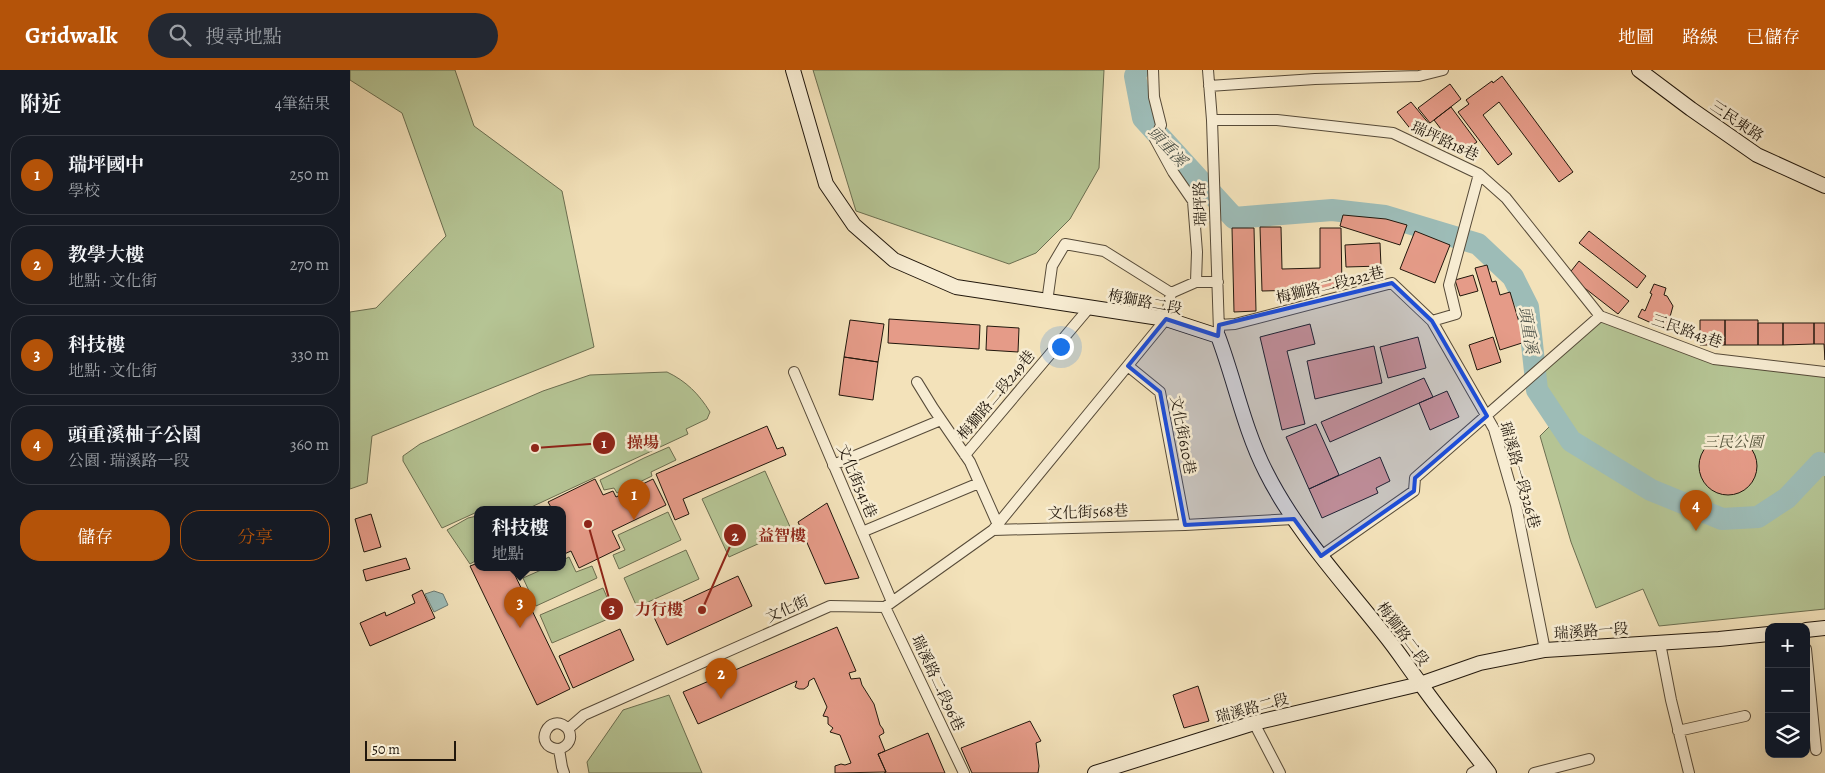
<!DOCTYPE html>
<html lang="zh-TW">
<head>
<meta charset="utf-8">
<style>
	:root { --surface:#171b24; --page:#242831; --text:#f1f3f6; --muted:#9ea1a6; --line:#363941; --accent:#b45309 }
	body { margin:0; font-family:Alegreya,"Noto Serif TC",serif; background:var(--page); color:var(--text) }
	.controls { position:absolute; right:15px; bottom:15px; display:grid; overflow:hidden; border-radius:10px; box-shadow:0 5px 20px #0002 }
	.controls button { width:45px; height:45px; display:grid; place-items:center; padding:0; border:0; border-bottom:1px solid var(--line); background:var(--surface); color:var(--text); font:25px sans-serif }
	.scale { position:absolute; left:15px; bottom:12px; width:91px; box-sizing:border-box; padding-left:5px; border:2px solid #21170c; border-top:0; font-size:14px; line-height:18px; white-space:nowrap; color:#21170c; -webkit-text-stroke:4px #f7ecd2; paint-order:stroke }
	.you { position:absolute; left:710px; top:276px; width:18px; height:18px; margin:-12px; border:4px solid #fff; border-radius:50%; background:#1a73e8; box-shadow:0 0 0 8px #1a73e833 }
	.badge { display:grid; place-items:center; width:32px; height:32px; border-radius:50%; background:var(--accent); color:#fff; font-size:16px; font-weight:700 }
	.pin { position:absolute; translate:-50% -41px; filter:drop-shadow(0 1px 2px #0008) }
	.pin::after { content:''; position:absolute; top:26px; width:18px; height:15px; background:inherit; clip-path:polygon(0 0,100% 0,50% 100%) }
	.popup { position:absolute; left:124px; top:436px; width:92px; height:65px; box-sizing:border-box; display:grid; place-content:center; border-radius:10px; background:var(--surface); filter:drop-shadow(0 1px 4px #0005); font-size:16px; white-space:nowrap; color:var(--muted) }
	.popup b { font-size:19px; color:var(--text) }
	.popup::after { content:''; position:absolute; left:50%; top:100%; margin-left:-10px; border:10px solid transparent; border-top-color:var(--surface) }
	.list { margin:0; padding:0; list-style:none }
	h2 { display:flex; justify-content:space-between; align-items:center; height:65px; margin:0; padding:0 20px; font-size:21px }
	h2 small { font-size:16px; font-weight:400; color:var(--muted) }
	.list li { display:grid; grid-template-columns:32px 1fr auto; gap:15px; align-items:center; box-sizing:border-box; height:80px; margin:0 10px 10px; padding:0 10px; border:1px solid var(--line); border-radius:20px }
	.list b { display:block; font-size:19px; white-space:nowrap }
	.list p { margin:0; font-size:16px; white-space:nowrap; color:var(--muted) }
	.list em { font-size:16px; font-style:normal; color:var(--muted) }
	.actions { display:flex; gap:10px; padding:15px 20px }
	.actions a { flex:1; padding:11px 0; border:1px solid var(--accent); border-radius:20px; text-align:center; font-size:18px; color:var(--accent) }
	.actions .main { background:var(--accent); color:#fff }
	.icon { flex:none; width:28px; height:28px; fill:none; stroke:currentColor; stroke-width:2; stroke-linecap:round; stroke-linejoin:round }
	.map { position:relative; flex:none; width:1475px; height:703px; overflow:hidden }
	header { display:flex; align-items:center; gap:30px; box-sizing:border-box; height:70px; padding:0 25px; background:var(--accent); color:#fff }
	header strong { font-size:24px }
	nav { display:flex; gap:28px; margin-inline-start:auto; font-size:18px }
	.search { width:350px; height:45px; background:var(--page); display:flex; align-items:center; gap:12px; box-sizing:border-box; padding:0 18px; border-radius:28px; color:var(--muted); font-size:19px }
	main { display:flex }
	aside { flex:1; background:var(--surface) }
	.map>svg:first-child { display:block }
</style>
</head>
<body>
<header>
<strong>Gridwalk</strong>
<div class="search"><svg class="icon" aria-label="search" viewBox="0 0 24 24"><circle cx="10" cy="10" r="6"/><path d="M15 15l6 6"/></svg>搜尋地點</div>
<nav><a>地圖</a><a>路線</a><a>已儲存</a></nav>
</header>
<main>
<aside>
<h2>附近<small>4筆結果</small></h2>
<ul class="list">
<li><span class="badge">1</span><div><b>瑞坪國中</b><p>學校</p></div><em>250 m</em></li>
<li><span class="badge">2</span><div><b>教學大樓</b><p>地點 · 文化街</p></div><em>270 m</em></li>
<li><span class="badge">3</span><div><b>科技樓</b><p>地點 · 文化街</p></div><em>330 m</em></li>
<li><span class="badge">4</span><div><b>頭重溪柚子公園</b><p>公園 · 瑞溪路一段</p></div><em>360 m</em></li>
</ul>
<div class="actions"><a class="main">儲存</a><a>分享</a></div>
</aside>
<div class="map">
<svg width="1475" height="703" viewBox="0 0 1475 703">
	<rect width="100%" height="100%" fill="#f3e2ba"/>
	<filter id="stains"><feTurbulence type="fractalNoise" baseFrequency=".004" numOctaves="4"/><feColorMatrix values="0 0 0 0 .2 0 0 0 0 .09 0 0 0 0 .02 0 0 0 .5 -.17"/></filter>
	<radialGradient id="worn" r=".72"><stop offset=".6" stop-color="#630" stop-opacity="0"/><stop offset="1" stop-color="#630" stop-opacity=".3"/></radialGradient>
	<path fill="#b5c494" stroke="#6b6e50" d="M 0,0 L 105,0 L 124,56 L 212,121 L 244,277 L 22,366 L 17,413 L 0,419 L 0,242 L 26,238 L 96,166 L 52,43 L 0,10 Z
		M 463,0 L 754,0 L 749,98 L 720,149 L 686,183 L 659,194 L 506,141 Z
		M 1250,246 L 1381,296 L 1475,304 L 1475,539 L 1309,556 L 1293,519 L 1246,538 L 1221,472 L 1190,366 L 1207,349 L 1187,320 L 1185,300 Z
		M 317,302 C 336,311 349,324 360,342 L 357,349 L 336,359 L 338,364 L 177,439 L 128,439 L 127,442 L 92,458 L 53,391 L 53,386 L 70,374 L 193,321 L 240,305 Z
		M 319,377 L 326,390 L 301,402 L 302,406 L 267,423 L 264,418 L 254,420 L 250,410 L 294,388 Z
		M 415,401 L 441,459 L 379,487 L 352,429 Z
		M 318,442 L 331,470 L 269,499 L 263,485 L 275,480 L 268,465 Z
		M 127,446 L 127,490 L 120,494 L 97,460 L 118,448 Z
		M 336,480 L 349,509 L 287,537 L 274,508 Z
		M 219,487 L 226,502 L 242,496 L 247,508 L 186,536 L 173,508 L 198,497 L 212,497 L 213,490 Z
		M 253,518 L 265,546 L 202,573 L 190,545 Z
		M 319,625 L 352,703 L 239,703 L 237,692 L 273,640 Z"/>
	<path fill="#9dbcb7" stroke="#6b7a73" d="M 84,521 L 93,524 L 98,535 L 84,542 L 75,524 Z"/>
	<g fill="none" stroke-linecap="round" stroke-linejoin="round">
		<path stroke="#9dbcb7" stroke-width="22" d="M 788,0 L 785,6 L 793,48 L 884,148 L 982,140 L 1035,146 L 1128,174 L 1163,207 L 1178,237 L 1187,320 L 1221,371 L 1301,420 L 1372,449 L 1408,447 L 1437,428 L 1470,393 L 1475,395"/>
	</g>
	<path fill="#e59b88" stroke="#21170c" d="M 1152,6 L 1223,102 L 1209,112 L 1149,32 L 1133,45 L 1162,84 L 1148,95 L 1108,42 L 1119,34 L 1116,30 L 1142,11 L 1143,13 Z
		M 1100,14 L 1111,29 L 1080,53 L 1068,38 Z
		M 1061,32 L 1080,55 L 1066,66 L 1047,42 Z
		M 1101,37 L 1127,72 L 1110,84 L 1084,50 Z
		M 993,145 L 1036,149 L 1057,155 L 1050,175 L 990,156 Z
		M 910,157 L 931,157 L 932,199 L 970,198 L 970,158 L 991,158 L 992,219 L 912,221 Z
		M 882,158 L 904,158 L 906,241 L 884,242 Z
		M 1065,161 L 1100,175 L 1085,213 L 1050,199 Z
		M 1239,161 L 1296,206 L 1287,218 L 1229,173 Z
		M 1030,173 L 1031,196 L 996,197 L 995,175 Z
		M 1229,191 L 1279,231 L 1268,244 L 1218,205 Z
		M 1137,195 L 1142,212 L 1146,211 L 1150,225 L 1160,222 L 1175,272 L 1150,280 L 1125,198 Z
		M 1123,205 L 1128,221 L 1110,226 L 1105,210 Z
		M 1304,214 L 1316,218 L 1314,225 L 1317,226 L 1323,236 L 1318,254 L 1321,255 L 1317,260 L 1288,247 L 1292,239 L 1295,241 L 1302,224 L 1300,223 Z
		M 539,249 L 630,255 L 629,279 L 538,273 Z
		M 500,250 L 534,254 L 528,292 L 494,287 Z
		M 1350,250 L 1375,250 L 1375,275 L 1350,275 Z
		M 1375,250 L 1408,250 L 1408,275 L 1375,275 Z
		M 1408,253 L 1433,253 L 1433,275 L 1408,275 Z
		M 1433,253 L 1464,253 L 1464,274 L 1433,275 Z
		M 1464,253 L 1475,253 L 1475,290 L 1474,274 L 1464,274 Z
		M 960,254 L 965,274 L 937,281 L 955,354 L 932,360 L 910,267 Z
		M 637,256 L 669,258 L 668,282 L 636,280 Z
		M 1068,267 L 1076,298 L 1038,308 L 1030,277 Z
		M 1143,267 L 1151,292 L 1127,300 L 1119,275 Z
		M 1024,276 L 1032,313 L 965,329 L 957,291 Z
		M 494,287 L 528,292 L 523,330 L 489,325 Z
		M 1074,308 L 1083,327 L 980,372 L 971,352 Z
		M 1097,321 L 1109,347 L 1080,360 L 1069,333 Z
		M 966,354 L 989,405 L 959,419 L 936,367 Z
		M 417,356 L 427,379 L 433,377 L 436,385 L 333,429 L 339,444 L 325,450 L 306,404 Z
		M1349 396a29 29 0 1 1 58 0a29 29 0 1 1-58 0Z
		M 1030,387 L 1040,411 L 1026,418 L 1028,423 L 972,448 L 959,419 Z
		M 245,409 L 253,425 L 263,421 L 266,427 L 303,409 L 316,435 L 262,461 L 270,478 L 229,498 L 221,481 L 212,485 L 212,439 L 202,439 L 198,432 Z
		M 477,433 L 509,508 L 475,514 L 448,452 Z
		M 21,444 L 31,477 L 14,482 L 5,449 Z
		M 56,488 L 60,499 L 16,511 L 13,500 Z
		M 128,493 L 128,497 L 161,497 L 220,619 L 187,635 L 120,496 Z
		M 163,497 L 187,497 L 168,506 Z
		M 388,506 L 402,536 L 317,575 L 303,545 Z
		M 72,520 L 85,548 L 20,576 L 10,553 L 35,542 L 36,546 L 65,533 L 62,525 Z
		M 487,557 L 506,601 L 499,603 L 501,609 L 510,608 L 512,615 L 524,634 L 530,655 L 533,659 L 534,663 L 529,666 L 535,681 L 528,684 L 536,702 L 485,703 L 485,696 L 491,694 L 495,695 L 501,693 L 490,665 L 480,662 L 483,658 L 478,654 L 478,647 L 473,646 L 477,637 L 464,608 L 459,611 L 458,616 L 454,619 L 449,619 L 445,617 L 447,611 L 348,654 L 333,622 Z
		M 270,559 L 284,590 L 223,618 L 209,586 Z
		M 848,616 L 859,651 L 834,658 L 823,625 Z
		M 680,651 L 691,671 L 686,673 L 689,696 L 688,703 L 622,703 L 611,678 Z
		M 578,663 L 595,703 L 534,703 L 536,702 L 528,684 Z"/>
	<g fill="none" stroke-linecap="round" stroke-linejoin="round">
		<defs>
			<path id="street" d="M 803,0 L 804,27 L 811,55 L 805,69 L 823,102 L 843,131 L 847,182 L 846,212
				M 858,0 L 862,50 L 869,261
				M 859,16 L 965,9 L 1069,6 L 1093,0
				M 862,50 L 927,50 L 1043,63 L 1129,104 L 1156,128 L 1250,246
				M 821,223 L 846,212 L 868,212
				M 1250,246 L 1364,289 L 1475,302
				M 1082,251 L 1144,359 L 1166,435 L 1195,580
				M 869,255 L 885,254 L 1042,213 L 1082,251 L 1106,244 L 1099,215 L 1129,104
				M 778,296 L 810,322 L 835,455
				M 444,302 L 542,532
				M 567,312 L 583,338 L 620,392 L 648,455
				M 615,385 L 739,238
				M 483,395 L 591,350
				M 643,460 L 835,455 L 944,449
				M 512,462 L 629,413
				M 971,486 L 1064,421 L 1065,408 L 1250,246
				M 535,537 L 614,703
				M 1310,573 L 1321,630 L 1339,703
				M 1456,579 L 1466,680
				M 904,653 L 930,703
				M 218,659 L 234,645 L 480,536 L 535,537 L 542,532 L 643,460 L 816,249 L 821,223 L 754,181 L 715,174 L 702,196 L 697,232
				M 1328,661 L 1395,646
				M 209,679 C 181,678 199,639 218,659
				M 209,679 C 219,676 223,668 218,659
				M 209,679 L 212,697 L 214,703
				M 1122,703 L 1134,696
				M 1184,703 L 1239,689"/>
			<path id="secondary" d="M 443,0 L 476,114 L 504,155 L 544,190 L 606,217 L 816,249 L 868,266 C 885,311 894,359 916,402 C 946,462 993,512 1034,564 C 1047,580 1058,597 1070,613 C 1092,644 1116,673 1139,703
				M 1289,0 L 1341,39 L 1407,85 L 1475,116
				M 1456,560 L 1475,558
				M 745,703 L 904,653 L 1070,614 L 1130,593 L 1195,580 L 1369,569 L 1419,564"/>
		</defs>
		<use href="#street" stroke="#564a38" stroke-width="12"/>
		<use href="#secondary" stroke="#21170c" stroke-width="16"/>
		<use href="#street" stroke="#f7ecd2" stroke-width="10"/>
		<use href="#secondary" stroke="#f7ecd2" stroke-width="14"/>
	</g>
	<path fill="#1d4ed8" fill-opacity="0.2" stroke="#1d4ed8" stroke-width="4" stroke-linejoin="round" d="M 1042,213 L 1082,251 L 1137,346 L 1065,408 L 1064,421 L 971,486 L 944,449 L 835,455 L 810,322 L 778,296 L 816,249 L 868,266 L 869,255 Z"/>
	<g text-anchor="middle" stroke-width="5" stroke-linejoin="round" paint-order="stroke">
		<g font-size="15" fill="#21170c" stroke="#f7ecd2">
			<text transform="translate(1387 51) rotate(34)" y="5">三民東路</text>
			<text transform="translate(1095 71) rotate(25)" y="5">瑞坪路18巷</text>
			<text transform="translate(850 134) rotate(-92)" y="5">瑞坪路</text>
			<text transform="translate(980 215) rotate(-14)" y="5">梅獅路二段232巷</text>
			<text transform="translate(795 232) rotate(11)" y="5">梅獅路二段</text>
			<text transform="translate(1337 261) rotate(19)" y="5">三民路43巷</text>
			<text transform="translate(646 325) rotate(-50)" y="5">梅獅路二段249巷</text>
			<text transform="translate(833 365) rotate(79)" y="5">文化街610巷</text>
			<text transform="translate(1170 405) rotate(74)" y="5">瑞溪路一段326巷</text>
			<text transform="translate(507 411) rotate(67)" y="5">文化街541巷</text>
			<text transform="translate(738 442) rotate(-2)" y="5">文化街568巷</text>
			<text transform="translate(437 539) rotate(-24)" y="5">文化街</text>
			<text transform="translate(1241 561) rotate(-4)" y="5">瑞溪路一段</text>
			<text transform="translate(1053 564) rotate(53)" y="5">梅獅路二段</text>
			<text transform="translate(588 613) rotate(65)" y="5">瑞溪路二段96巷</text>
			<text transform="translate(902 638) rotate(-15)" y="5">瑞溪路二段</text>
		</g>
		<g font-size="15" font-style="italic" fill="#55543c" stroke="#f7ecd2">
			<text x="1383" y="377">三民公園</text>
		</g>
		<g font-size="16" font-style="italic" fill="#4c5148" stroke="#f7ecd2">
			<text transform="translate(818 76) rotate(47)" y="6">頭重溪</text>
			<text transform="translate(1179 260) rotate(81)" y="6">頭重溪</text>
		</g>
	</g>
	<path fill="none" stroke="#8f2418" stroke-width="2" d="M185 378L254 373M352 540L385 465M238 454L262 539"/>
	<g fill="#8f2418" stroke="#f7ecd2" stroke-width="2">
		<circle cx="185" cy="378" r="5"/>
		<circle cx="352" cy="540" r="5"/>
		<circle cx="238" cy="454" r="5"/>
		<circle cx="254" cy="373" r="12"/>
		<circle cx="385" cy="465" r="12"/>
		<circle cx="262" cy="539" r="12"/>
	</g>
	<g font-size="15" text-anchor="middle" font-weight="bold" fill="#fff">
		<text x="254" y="378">1</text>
		<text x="385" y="471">2</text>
		<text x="262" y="544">3</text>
	</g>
	<g font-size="16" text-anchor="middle" font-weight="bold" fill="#8f2418" stroke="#f7ecd2" stroke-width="5" stroke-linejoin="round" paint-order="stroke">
		<text x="293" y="378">操場</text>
		<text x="432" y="471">益智樓</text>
		<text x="309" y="545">力行樓</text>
	</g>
	<rect width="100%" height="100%" filter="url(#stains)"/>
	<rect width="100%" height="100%" fill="url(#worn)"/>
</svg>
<div class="controls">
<button>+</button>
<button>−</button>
<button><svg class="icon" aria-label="layers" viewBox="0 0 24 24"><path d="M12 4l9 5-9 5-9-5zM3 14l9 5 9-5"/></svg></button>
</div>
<div class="scale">50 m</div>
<div class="you"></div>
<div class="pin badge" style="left:284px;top:450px">1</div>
<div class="pin badge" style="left:371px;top:629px">2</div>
<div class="pin badge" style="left:170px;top:558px">3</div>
<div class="popup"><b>科技樓</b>地點</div>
<div class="pin badge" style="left:1346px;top:461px">4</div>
</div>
</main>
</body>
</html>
